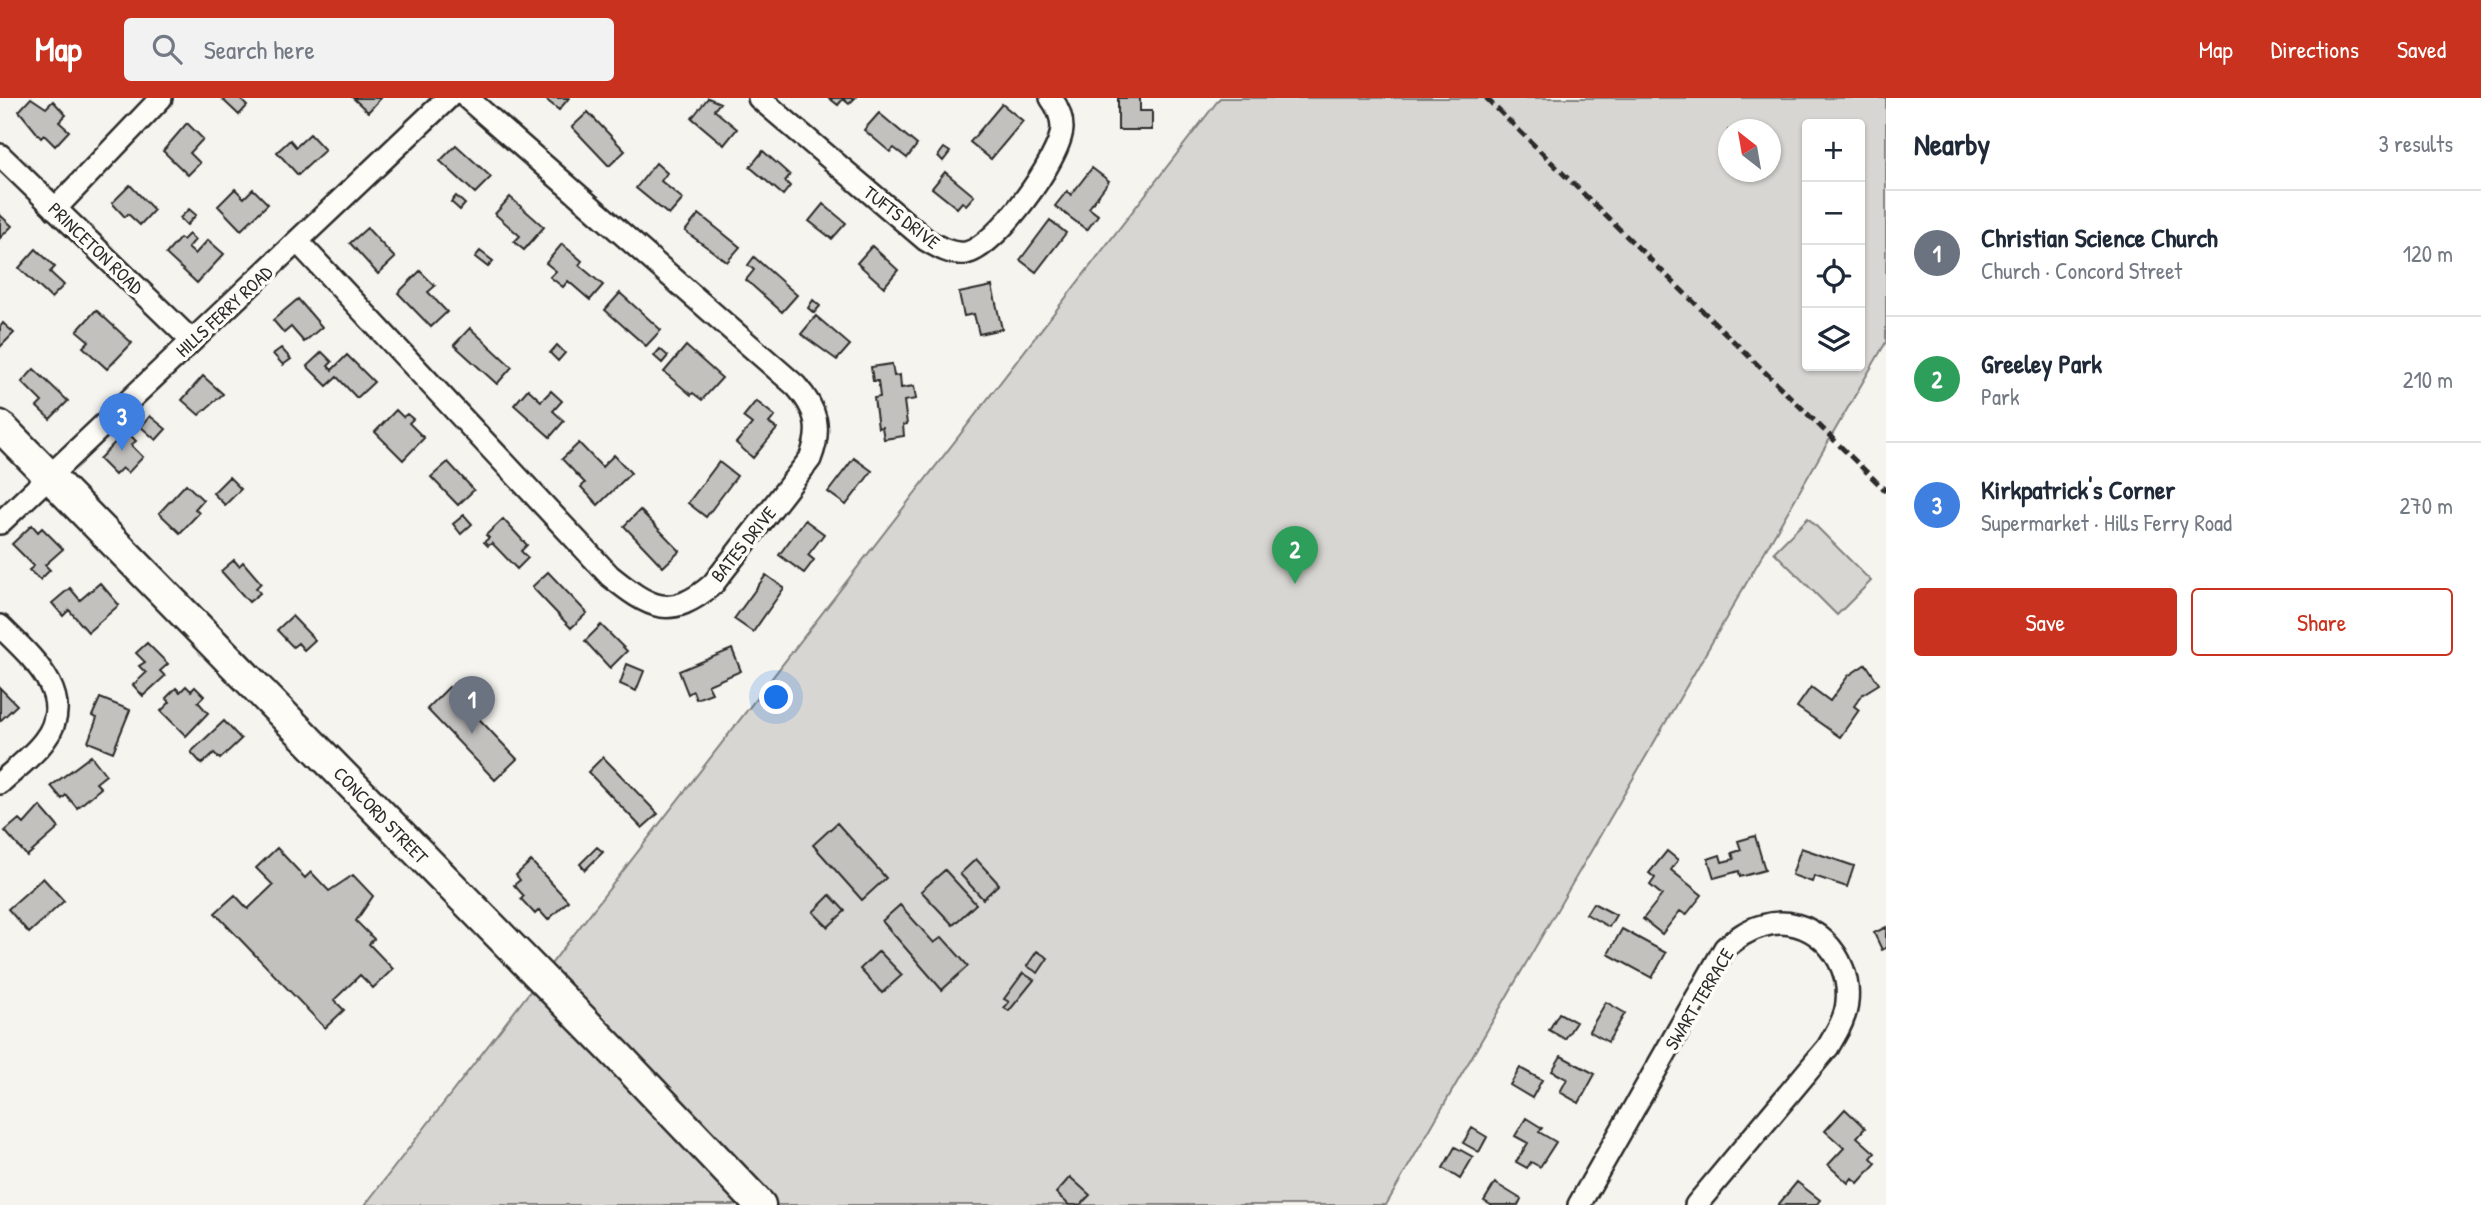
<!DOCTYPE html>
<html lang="en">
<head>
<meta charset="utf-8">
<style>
	:root { --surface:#fff; --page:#f2f2f3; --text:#1f2937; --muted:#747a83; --line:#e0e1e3; --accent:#c8321e }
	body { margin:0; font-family:"Patrick Hand",sans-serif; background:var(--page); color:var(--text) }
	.controls { position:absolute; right:21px; top:21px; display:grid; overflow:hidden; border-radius:7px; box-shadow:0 2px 5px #0004 }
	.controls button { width:63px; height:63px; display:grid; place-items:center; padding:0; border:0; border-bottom:2px solid var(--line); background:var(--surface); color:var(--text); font:35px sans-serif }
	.compass { position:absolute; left:1718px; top:21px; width:63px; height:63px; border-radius:50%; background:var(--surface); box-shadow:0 2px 5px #0004; rotate:329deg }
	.you { position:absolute; left:777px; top:600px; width:24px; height:24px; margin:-18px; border:5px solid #fff; border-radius:50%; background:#1a73e8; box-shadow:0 0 0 10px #1a73e833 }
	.badge { display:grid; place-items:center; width:46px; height:46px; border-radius:50%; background:var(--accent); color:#fff; font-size:23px; font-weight:700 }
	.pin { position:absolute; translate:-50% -58px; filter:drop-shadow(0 2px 4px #0008) }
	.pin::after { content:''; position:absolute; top:37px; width:24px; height:21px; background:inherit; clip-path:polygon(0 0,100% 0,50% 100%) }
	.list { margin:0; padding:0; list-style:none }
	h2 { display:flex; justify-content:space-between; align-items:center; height:91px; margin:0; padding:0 28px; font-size:30px }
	h2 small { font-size:23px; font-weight:400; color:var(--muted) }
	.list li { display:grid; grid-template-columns:46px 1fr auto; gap:21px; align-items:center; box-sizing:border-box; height:126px; padding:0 28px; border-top:2px solid var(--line) }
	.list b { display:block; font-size:26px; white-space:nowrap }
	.list p { margin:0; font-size:23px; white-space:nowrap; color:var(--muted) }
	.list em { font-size:23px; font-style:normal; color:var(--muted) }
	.actions { display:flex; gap:14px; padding:21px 28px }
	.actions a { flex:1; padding:16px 0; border:2px solid var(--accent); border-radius:7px; text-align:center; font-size:24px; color:var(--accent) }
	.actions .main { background:var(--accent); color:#fff }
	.icon { flex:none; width:38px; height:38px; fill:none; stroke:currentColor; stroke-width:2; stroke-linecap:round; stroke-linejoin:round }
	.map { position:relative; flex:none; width:1886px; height:1107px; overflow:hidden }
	header { display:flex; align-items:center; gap:42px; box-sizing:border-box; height:98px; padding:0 35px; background:var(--accent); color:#fff }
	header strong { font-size:33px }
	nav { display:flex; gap:38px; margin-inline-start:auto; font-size:24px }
	.search { width:490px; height:63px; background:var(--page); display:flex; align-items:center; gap:18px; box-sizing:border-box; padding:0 24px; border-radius:7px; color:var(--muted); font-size:26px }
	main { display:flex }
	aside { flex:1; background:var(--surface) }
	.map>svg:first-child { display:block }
</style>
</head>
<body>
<header>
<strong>Map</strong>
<div class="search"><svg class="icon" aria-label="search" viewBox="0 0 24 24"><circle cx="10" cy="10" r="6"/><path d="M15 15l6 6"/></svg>Search here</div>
<nav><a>Map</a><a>Directions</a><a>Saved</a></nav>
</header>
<main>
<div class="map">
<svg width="1886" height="1107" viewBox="0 0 1886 1107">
	<rect width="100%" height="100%" fill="#f5f4ef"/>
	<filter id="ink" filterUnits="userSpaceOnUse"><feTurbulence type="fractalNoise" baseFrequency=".0143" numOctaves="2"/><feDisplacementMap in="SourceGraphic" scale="14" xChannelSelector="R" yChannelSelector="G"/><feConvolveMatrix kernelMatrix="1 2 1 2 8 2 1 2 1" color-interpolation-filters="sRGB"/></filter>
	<g filter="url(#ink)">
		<path fill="#d7d6d2" stroke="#81807e" stroke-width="2" fill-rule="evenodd" d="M 1220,0 L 1886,0 L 1886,244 L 1386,1107 L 365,1107 ZM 1807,26 L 1860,26 L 1860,268 L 1807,268 ZM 1728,32 L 1770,32 L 1770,74 L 1728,74 Z
			M 1808,420 L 1871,483 L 1837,517 L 1774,454 Z"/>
		<path fill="#c2c1be" stroke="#2b2b2b" stroke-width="2" d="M 31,0 L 46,10 L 53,3 L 66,17 L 59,24 L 69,33 L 55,48 L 44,37 L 41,40 L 19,13 Z
			M 221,0 L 243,0 L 241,2 L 247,8 L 239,17 Z
			M 353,0 L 381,0 L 368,14 Z
			M 544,0 L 569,0 L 559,12 Z
			M 708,0 L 720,5 L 714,12 L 737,31 L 724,47 L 692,20 Z
			M 829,0 L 855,0 L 849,6 L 843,1 L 838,7 Z
			M 1118,0 L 1140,0 L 1140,13 L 1152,13 L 1152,32 L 1118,32 Z
			M 1002,6 L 1023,23 L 991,61 L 970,44 Z
			M 588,14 L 625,53 L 609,68 L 572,29 Z
			M 879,15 L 917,47 L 907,60 L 894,50 L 890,54 L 864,32 Z
			M 187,25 L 203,41 L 190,55 L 200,65 L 188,77 L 163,53 Z
			M 310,36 L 325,52 L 298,77 L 277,54 L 290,42 L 296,49 Z
			M 456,47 L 491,79 L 475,95 L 440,63 Z
			M 944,50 L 950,54 L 943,63 L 938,58 Z
			M 763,53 L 790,77 L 785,83 L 790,88 L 783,97 L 750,69 Z
			M 656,65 L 667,75 L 661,83 L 683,101 L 669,117 L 636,90 Z
			M 1092,70 L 1109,83 L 1089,110 L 1098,117 L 1087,132 L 1055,108 L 1067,93 L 1071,97 Z
			M 945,74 L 974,98 L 966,107 L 962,104 L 957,110 L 932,90 Z
			M 130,87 L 154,112 L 140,127 L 128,116 L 125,119 L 112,105 Z
			M 235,91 L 244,100 L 253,91 L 268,106 L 241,132 L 218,108 Z
			M 456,98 L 465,106 L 460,112 L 451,104 Z
			M 510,99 L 544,129 L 524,152 L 514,144 L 520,138 L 495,116 Z
			M 823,106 L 846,125 L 832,141 L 809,123 Z
			M 189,111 L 196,117 L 187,127 L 180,120 Z
			M 699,116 L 740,149 L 727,164 L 685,133 Z
			M 0,117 L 12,128 L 0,140 Z
			M 1050,122 L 1066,135 L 1036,174 L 1020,162 Z
			M 367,130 L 395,160 L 378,176 L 350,145 Z
			M 189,136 L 195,142 L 188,150 L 195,156 L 208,142 L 224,156 L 197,185 L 166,156 L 180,140 L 183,142 Z
			M 562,146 L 582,163 L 579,167 L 603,187 L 590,202 L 568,183 L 563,189 L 550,179 L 556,173 L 546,165 Z
			M 872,148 L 898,172 L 884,189 L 857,165 Z
			M 36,151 L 55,169 L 50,174 L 64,187 L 51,200 L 19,170 Z
			M 480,153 L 493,163 L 488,169 L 475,159 Z
			M 754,159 L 797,197 L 782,214 L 746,182 L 754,172 L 748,167 Z
			M 420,173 L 435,188 L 428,194 L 447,214 L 431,229 L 398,195 Z
			M 992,188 L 1002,231 L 979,236 L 974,216 L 964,218 L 959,195 Z
			M 620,195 L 661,232 L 646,248 L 605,212 Z
			M 298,201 L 322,229 L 304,244 L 291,229 L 284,235 L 273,222 Z
			M 813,202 L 820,208 L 814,215 L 808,210 Z
			M 96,212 L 132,245 L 107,271 L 83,249 L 89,243 L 77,233 Z
			M 816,218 L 850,247 L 837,262 L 801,236 Z
			M 3,225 L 14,235 L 0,249 L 0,229 Z
			M 470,230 L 512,269 L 497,286 L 454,247 Z
			M 557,247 L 565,255 L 558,263 L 550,255 Z
			M 686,248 L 722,280 L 702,302 L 693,295 L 691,297 L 664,274 Z
			M 281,250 L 291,261 L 283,267 L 273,256 Z
			M 660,251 L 668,258 L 662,265 L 654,258 Z
			M 322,254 L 332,264 L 328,268 L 332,272 L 347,257 L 374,284 L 357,300 L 337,279 L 327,288 L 307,268 Z
			M 892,266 L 894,278 L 900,277 L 901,290 L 914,288 L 916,301 L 904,303 L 907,326 L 903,327 L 904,338 L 884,341 L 882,329 L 878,330 L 874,300 L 880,299 L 878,283 L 873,283 L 871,269 Z
			M 34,271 L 68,303 L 50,321 L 37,309 L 42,304 L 22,284 Z
			M 203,278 L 223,296 L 199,317 L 182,302 Z
			M 528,291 L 541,303 L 551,293 L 562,303 L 553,313 L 564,323 L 550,339 L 514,307 Z
			M 756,303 L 775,318 L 769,325 L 777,331 L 753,360 L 736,345 L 752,326 L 743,319 Z
			M 396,312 L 403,319 L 407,316 L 413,321 L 409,325 L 424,340 L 403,362 L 375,334 Z
			M 150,318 L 166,331 L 156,342 L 141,329 Z
			M 126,333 L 136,343 L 131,347 L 143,359 L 128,375 L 122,370 L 115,377 L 99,361 Z
			M 579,345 L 602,369 L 614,357 L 631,375 L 598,407 L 581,389 L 585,385 L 562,361 Z
			M 854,360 L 872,373 L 846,407 L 828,394 Z
			M 448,364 L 474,392 L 458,407 L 431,379 Z
			M 719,364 L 737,378 L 706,419 L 688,405 Z
			M 229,379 L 241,391 L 225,407 L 213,395 Z
			M 186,386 L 203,402 L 195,411 L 199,415 L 180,435 L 159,415 Z
			M 640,412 L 680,453 L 663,469 L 624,428 Z
			M 464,417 L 472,426 L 461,436 L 453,426 Z
			M 503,421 L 527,447 L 521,453 L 528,460 L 517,471 L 492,445 L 488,448 L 484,444 L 489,440 L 486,437 Z
			M 805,422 L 824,436 L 808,457 L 814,462 L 804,475 L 779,457 Z
			M 32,427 L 38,434 L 42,430 L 63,451 L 45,467 L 50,472 L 40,482 L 29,472 L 34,468 L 12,446 Z
			M 234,462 L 239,468 L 243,464 L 261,485 L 256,490 L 260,495 L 249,504 L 221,473 Z
			M 548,474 L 587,515 L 571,530 L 532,489 Z
			M 766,477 L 784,490 L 753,534 L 734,521 Z
			M 100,485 L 119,507 L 88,534 L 69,512 L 63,518 L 52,505 L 70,490 L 80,502 Z
			M 292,518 L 315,542 L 304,552 L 298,545 L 293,549 L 277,532 Z
			M 601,527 L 627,553 L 610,570 L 585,543 Z
			M 147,545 L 168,566 L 160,573 L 165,578 L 143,598 L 133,587 L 146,575 L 139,568 L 145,564 L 136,555 Z
			M 732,551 L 741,573 L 708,587 L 712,595 L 696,601 L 693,593 L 688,596 L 679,573 Z
			M 627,566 L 644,573 L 636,593 L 620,586 Z
			M 1866,566 L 1879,586 L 1863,596 L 1854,608 L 1859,612 L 1840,639 L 1797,609 L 1811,589 L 1830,603 L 1848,578 Z
			M 186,588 L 191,593 L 195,589 L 204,598 L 198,604 L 208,615 L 186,638 L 161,613 L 170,604 L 166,600 L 176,590 L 180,594 Z
			M 449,589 L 517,661 L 495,682 L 427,611 Z
			M 0,590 L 17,607 L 0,623 Z
			M 100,600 L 130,612 L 113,654 L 88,644 L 97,620 L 92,618 Z
			M 224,623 L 241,641 L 220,661 L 214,655 L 202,666 L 191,654 Z
			M 91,658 L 106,677 L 96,685 L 101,690 L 77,710 L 66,697 L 62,701 L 51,688 Z
			M 603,659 L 658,716 L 642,730 L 588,674 Z
			M 40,708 L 59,730 L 27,758 L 5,733 L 19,721 L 24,726 Z
			M 837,725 L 886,780 L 862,802 L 813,747 Z
			M 1755,738 L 1765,772 L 1740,779 L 1739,773 L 1714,780 L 1708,761 L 1720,757 L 1722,764 L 1734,761 L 1732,755 L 1741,752 L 1738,743 Z
			M 597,749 L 603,754 L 585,772 L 580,766 Z
			M 277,750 L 305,780 L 311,774 L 329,793 L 353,777 L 373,798 L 356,823 L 374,841 L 369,846 L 393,871 L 373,890 L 360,877 L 334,902 L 344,912 L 325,930 L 215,815 L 235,797 L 248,811 L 273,787 L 256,770 Z
			M 1801,750 L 1854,768 L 1847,789 L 1814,778 L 1812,784 L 1792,777 Z
			M 1667,753 L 1678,762 L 1671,772 L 1702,797 L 1686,817 L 1680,813 L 1662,836 L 1643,821 L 1662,797 L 1650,787 L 1655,780 L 1649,775 Z
			M 976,761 L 999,786 L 983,801 L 960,776 Z
			M 531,763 L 568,803 L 548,822 L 539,812 L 535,816 L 521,801 L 524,798 L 514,787 L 520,782 L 516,777 Z
			M 945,772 L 976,806 L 953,827 L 921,793 Z
			M 43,780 L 64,803 L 29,835 L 8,811 Z
			M 830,797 L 845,813 L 828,829 L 813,814 Z
			M 1593,805 L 1616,817 L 1609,829 L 1586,816 Z
			M 900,807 L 934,845 L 942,839 L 968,868 L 942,892 L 882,823 Z
			M 1886,829 L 1886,850 L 1882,852 L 1874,835 Z
			M 1622,831 L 1666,855 L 1652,880 L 1608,856 Z
			M 879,853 L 902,877 L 882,895 L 860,871 Z
			M 1037,853 L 1048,860 L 1038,875 L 1027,868 Z
			M 1023,875 L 1034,882 L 1009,913 L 1004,910 L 1009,904 L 1004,901 Z
			M 1606,904 L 1625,915 L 1608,944 L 1589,933 Z
			M 1559,915 L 1576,924 L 1565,941 L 1549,932 Z
			M 1561,958 L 1595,976 L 1579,1005 L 1560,994 L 1567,981 L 1552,973 Z
			M 1520,970 L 1542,982 L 1532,1000 L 1510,987 Z
			M 1845,1011 L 1865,1030 L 1857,1039 L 1875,1055 L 1871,1060 L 1876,1065 L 1858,1085 L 1852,1080 L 1848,1085 L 1828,1067 L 1844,1050 L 1825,1033 Z
			M 1526,1020 L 1542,1030 L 1539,1034 L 1556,1044 L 1540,1069 L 1531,1064 L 1527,1070 L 1516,1064 L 1528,1045 L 1515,1038 Z
			M 1472,1030 L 1487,1039 L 1479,1054 L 1463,1045 Z
			M 1455,1049 L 1473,1059 L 1460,1081 L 1443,1070 Z
			M 1070,1079 L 1090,1097 L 1080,1107 L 1069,1107 L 1056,1095 Z
			M 1797,1084 L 1820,1102 L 1816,1107 L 1778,1107 Z
			M 1495,1085 L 1521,1101 L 1518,1107 L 1491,1107 L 1484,1103 Z"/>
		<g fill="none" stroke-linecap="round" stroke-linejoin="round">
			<defs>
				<path id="street" d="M 759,0 L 926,142 C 938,149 951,157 966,155 C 996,149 1061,60 1062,30 C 1062,19 1057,8 1051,0
					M 0,57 L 191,242
					M 55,111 L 161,0
					M 298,144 L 610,478 C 650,510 670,523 713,486 L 810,361 C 822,331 817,311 796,288 L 467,0
					M 0,425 L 448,0
					M 0,528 C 30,558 79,598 44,643 C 32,659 14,672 0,685
					M 1579,1107 L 1725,850 C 1737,840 1747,832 1762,828 C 1810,813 1852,858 1847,904 C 1846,920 1836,935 1828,949 L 1696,1107"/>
				<path id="secondary" d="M 0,328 L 621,961 L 760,1107"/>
			</defs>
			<use href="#street" stroke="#2b2b2b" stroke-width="26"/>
			<use href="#secondary" stroke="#2b2b2b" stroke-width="35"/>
			<use href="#street" stroke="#fdfcf7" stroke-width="21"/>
			<use href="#secondary" stroke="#fdfcf7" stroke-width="30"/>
			<path stroke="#2b2b2b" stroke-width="5" stroke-dasharray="10 5" stroke-linecap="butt" d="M 1486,0 L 1886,393"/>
		</g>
	</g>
	<g text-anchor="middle" stroke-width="7" stroke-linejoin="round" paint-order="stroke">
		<g font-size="19" fill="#2b2b2b" stroke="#fdfcf7">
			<text transform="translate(902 119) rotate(38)" y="7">TUFTS DRIVE</text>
			<text transform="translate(96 150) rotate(44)" y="7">PRINCETON ROAD</text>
			<text transform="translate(224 213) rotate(-43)" y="7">HILLS FERRY ROAD</text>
			<text transform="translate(743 446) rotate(-51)" y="7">BATES DRIVE</text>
			<text transform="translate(381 717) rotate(46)" y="7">CONCORD STREET</text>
			<text transform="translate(1699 901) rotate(-59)" y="7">SWART TERRACE</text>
		</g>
	</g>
</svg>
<div class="controls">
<button>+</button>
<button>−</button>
<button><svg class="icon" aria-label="locate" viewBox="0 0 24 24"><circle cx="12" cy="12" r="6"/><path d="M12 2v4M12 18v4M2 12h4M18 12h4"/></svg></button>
<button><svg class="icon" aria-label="layers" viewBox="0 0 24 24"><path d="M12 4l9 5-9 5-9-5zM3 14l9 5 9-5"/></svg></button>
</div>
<svg class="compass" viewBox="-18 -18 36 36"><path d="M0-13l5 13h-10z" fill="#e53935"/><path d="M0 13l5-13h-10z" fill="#747a83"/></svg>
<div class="you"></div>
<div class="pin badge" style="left:472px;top:636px;background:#6b7280">1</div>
<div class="pin badge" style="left:1295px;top:486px;background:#2e9e5b">2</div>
<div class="pin badge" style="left:122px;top:353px;background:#3f7fe0">3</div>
</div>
<aside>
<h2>Nearby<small>3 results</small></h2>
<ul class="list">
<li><span class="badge" style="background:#6b7280">1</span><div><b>Christian Science Church</b><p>Church · Concord Street</p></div><em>120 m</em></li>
<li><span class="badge" style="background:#2e9e5b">2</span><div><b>Greeley Park</b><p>Park</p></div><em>210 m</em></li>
<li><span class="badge" style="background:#3f7fe0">3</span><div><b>Kirkpatrick's Corner</b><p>Supermarket · Hills Ferry Road</p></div><em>270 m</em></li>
</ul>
<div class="actions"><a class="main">Save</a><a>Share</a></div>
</aside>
</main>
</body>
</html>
